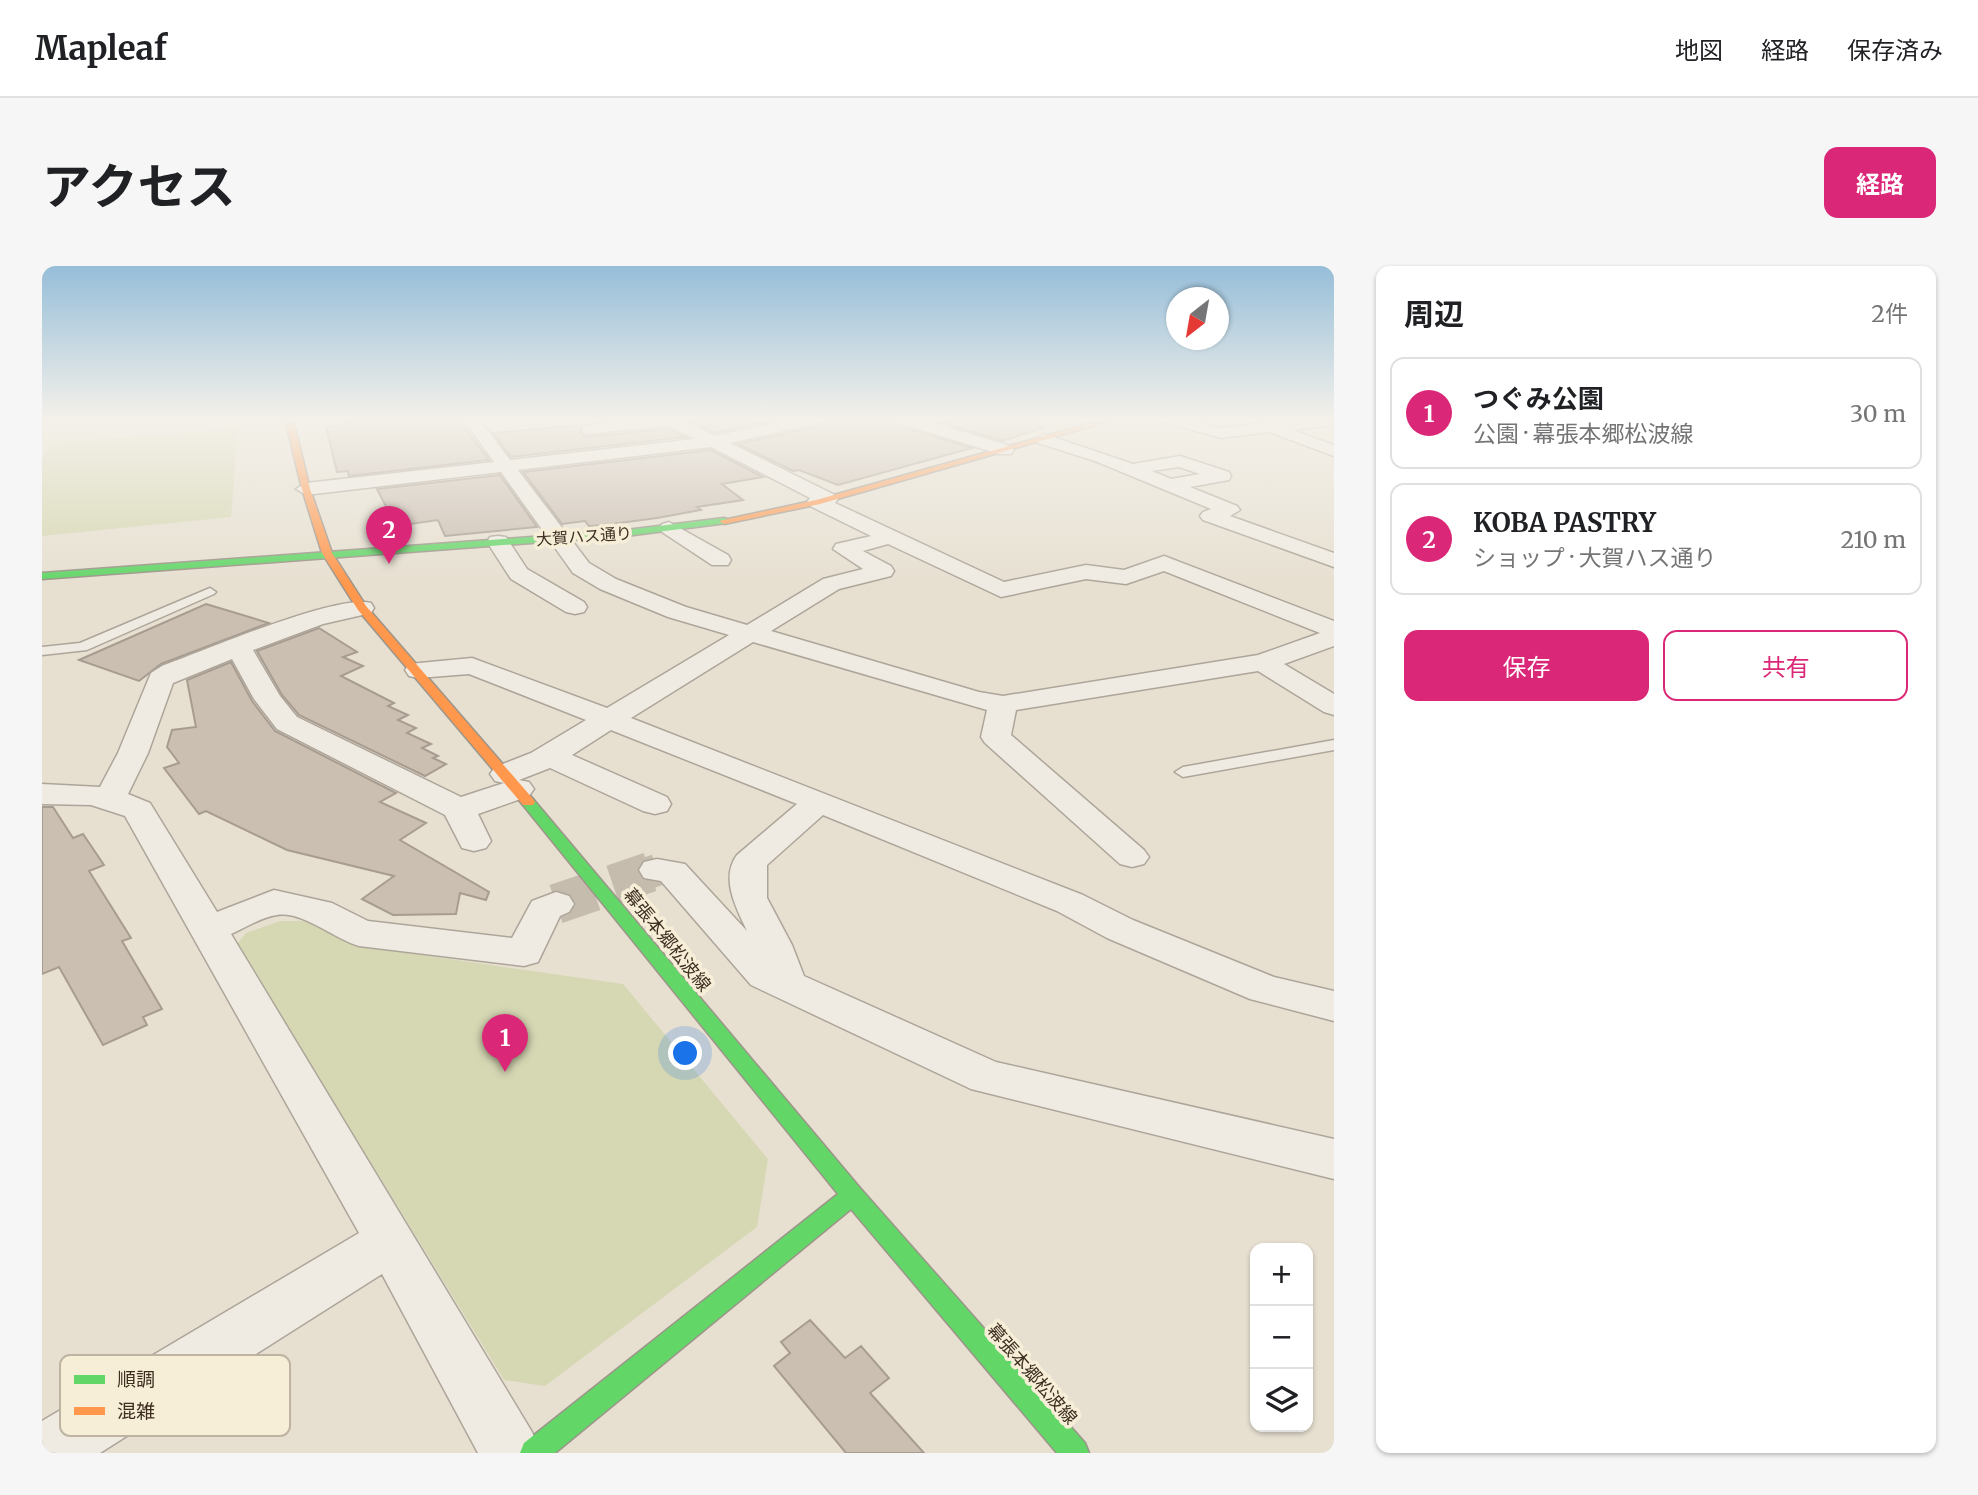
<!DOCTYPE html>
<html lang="ja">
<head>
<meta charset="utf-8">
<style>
	:root { --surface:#fff; --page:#f6f6f6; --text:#202124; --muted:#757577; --line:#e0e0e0; --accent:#db2777 }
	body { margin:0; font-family:Merriweather,"Noto Sans JP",serif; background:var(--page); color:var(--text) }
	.controls { position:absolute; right:21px; bottom:21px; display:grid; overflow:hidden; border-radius:14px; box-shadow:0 2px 5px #0004 }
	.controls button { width:63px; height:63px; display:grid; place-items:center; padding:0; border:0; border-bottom:2px solid var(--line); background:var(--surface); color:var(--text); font:35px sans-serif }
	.compass { position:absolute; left:1124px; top:21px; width:63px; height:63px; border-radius:50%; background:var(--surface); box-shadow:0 2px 5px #0004; rotate:211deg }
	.you { position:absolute; left:644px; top:788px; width:24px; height:24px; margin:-18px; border:5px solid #fff; border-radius:50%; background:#1a73e8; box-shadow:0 0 0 10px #1a73e833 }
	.badge { display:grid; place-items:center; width:46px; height:46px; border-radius:50%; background:var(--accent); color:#fff; font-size:23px; font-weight:700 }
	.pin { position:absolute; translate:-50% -58px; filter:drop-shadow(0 2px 4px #0008) }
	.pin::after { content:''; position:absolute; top:37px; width:24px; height:21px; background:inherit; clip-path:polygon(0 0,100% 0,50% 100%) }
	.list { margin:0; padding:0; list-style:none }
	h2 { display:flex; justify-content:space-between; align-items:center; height:91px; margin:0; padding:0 28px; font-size:30px }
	h2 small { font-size:23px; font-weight:400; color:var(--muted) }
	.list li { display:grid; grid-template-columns:46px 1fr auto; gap:21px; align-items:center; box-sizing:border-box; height:112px; margin:0 14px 14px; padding:0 14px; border:2px solid var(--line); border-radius:14px }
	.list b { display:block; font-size:26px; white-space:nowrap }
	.list p { margin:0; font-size:23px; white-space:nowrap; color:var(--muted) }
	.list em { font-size:23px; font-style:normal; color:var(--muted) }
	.actions { display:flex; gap:14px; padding:21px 28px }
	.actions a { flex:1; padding:16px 0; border:2px solid var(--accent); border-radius:14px; text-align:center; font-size:24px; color:var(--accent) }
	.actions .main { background:var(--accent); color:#fff }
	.icon { flex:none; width:38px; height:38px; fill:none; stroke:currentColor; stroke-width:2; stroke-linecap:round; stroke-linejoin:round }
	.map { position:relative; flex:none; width:1292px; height:1187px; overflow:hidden; border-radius:14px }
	header { display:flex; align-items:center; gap:42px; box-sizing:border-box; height:98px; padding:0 35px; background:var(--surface); border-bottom:2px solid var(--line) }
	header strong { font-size:33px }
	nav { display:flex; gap:38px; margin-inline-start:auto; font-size:24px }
	.intro { display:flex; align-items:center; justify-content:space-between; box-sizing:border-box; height:168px; padding:0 42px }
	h1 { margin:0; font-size:49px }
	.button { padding:18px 32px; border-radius:14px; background:var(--accent); color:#fff; font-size:24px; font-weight:700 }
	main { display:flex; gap:42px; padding:0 42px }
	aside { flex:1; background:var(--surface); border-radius:14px; box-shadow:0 2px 5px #0004 }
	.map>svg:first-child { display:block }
</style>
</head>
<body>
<header>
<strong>Mapleaf</strong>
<nav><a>地図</a><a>経路</a><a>保存済み</a></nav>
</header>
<div class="intro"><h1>アクセス</h1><a class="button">経路</a></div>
<main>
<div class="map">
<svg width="1292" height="1187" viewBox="0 0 1292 1187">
	<rect width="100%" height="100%" fill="#e7e0d1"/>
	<path fill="#d6d7b3" d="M 196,163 L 189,251 L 0,270 L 0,193 L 8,177 Z
		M 238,655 L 262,655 L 317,680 L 581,718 L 726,893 L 715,961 L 503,1120 L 462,1114 L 195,678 L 204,667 Z"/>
	<path fill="#cbbfb2" stroke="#a89c90" stroke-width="2" d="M 301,153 L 416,153 L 447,194 L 307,210 L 306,205 L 295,206 L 284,161 L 304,158 Z
		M 645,153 L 739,153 L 673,167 Z
		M 785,153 L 850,153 L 853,159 L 930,182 L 796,219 L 757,204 L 751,205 L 696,178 L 782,159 Z
		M 888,153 L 1000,153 L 1001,162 L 960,175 Z
		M 540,159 L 538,165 L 542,171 L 626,163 L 644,171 L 469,191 L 451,167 Z
		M 669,184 L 721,211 L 680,218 L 701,234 L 655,241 L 659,244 L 615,252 L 562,259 L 547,260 L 543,255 L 520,258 L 481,206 Z
		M 458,209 L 495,261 L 403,270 L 396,254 L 354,260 L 335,223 Z
		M 164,338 L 227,357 L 119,398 L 97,415 L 37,394 Z
		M 277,362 L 315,386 L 301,391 L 321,400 L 299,410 L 352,437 L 346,440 L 366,449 L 356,454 L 374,462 L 365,467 L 389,478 L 380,482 L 396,490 L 391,492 L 404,498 L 383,510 L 257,449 L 240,429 L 215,385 Z
		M 189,396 L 210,435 L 233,465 L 354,527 L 338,536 L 384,557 L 358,574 L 447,626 L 444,634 L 418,627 L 414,648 L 351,649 L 320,633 L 352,610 L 245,584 L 164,545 L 157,548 L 122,502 L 137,497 L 125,481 L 130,464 L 154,461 L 145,414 Z
		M 0,541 L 11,541 L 31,572 L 41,568 L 62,599 L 47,605 L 89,672 L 80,675 L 120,743 L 101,751 L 105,759 L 61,779 L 17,701 L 0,708 Z
		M 768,1054 L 803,1092 L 819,1080 L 847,1112 L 828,1127 L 882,1187 L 804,1187 L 732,1100 L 748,1087 L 739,1076 Z"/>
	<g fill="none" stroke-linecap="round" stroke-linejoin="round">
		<path stroke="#c5bcae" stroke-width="32" stroke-dasharray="32 16" stroke-linecap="butt" d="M 603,608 L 615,604"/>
		<path stroke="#c5bcae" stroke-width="40" stroke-dasharray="40 20" stroke-linecap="butt" d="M 514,638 L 608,606"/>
		<defs>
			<path id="lane" d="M 168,322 L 174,326 L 172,328 L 45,384 L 0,389 L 0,381 L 38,377 Z
				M 1292,474 L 1292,484 L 1141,511 L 1133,506 L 1141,501 Z"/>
			<path id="street" d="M 421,153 L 437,153 L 468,194 L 653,173 L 627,160 L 542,168 L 540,164 L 542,160 L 548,159 L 601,153 L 639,153 L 673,170 L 752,153 L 783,153 L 781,156 L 688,177 L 793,229 L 796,233 L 793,237 L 962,316 L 1044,299 L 1082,304 L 1122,290 L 1292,355 L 1292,380 L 1242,398 L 1292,428 L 1292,449 L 1282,446 L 1216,405 L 974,444 L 969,469 L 1102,584 L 1107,591 L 1102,598 L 1090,601 L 1078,598 L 943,477 L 939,471 L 945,444 L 711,376 L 589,452 L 1041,629 L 1091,654 L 1232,711 L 1292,725 L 1292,755 L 1208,733 L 1065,672 L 1015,645 L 781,549 L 725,599 L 725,632 L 750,679 L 762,710 L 954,796 L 1292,873 L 1292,913 L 929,823 L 709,719 L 619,615 L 602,612 L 597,604 L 602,596 L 615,593 L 643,598 L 705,665 C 694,642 678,612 695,589 L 755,538 L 569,464 L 530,489 L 625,531 L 629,538 L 625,545 L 613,548 L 601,545 L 508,502 L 477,514 L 487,516 L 492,523 L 487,530 L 436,548 L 449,575 L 444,582 L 432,585 L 420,582 L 403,549 L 235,463 L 212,433 L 190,393 L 131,417 L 106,487 L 86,528 L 108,537 L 175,646 L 232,624 L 290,637 L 326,655 L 470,672 L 490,635 L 514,626 L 527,630 L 532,638 L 527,646 L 518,650 L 496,696 L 482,700 L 317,680 C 292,673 261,645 235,649 C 220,651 202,662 189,668 L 490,1166 L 499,1187 L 436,1187 L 340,1008 L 58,1187 L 0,1187 L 0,1155 L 317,967 L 83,550 L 49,539 L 0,538 L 0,518 L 58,521 L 76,487 L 109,407 L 120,400 C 161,385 294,328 329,337 L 332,342 L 329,347 L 281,358 L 211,384 L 238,430 L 255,451 L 419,531 L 462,517 L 453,515 L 448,508 L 453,501 L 489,487 L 544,454 L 427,408 L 376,412 L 367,410 L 363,404 L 367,398 L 430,392 L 565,442 L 687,369 L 626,351 L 558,323 L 531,307 L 459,206 L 264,229 L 254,223 L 264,217 L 452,196 ZM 669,181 L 768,232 L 765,236 L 768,240 L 829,270 L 794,278 L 791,283 L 821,303 L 781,313 L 705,359 L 644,341 L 574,313 L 547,297 L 476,204 ZM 846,278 L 959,331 L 1044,313 L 1084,318 L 1122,305 L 1278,367 L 1216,389 L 961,430 L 937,426 L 729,365 L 797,323 L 849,310 L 852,305 L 849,300 L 821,285 Z
				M 852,153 L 878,153 L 969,180 L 972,184 L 969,188 L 957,188 L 854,156 Z
				M 1119,153 L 1146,153 L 1179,162 L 1257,153 L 1292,153 L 1292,159 L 1250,164 L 1292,179 L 1292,190 L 1227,166 L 1179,172 L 1121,156 Z
				M 1002,168 L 1091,198 L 1138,190 L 1187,206 L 1189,210 L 1187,214 L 1148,221 L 1195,240 L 1198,244 L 1188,250 L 1292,287 L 1292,301 L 1161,254 L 1158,250 L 1161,246 L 1169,243 L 1053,195 L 996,177 L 994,173 ZM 1137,201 L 1158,208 L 1129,213 L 1110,205 Z
				M 627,256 L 686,289 L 689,294 L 686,299 L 670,299 L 620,266 L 617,262 L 620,258 Z
				M 456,270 L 464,271 L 485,303 L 542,336 L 545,341 L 542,346 L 533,348 L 524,346 L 469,313 L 445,276 L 448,271 Z"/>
			<path id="fast" d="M 682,252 L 685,253 L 685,257 L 584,270 L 0,313 L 0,307 L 584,264 Z
				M 486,532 L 491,533 L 818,922 L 1043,1177 L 1047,1187 L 1015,1187 L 809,943 L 513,1187 L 478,1187 L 482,1177 L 796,928 L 481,539 L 479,536 Z"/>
			<path id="slow" d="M 243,153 L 251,153 L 268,223 L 290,287 L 324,340 L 491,533 L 493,536 L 491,539 L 481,539 L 316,344 L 280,287 L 260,223 Z
				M 1063,153 L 1075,153 L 778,238 L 682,258 L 677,255 L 774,234 Z"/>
		</defs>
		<use href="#lane" stroke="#ada599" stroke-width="3"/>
		<use href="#street" stroke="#ada599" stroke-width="3"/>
		<use href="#fast" stroke="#9c958a" stroke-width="3"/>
		<use href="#slow" stroke="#9c958a" stroke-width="3"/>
		<use href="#lane" fill="#efebe3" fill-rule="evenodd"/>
		<use href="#street" fill="#efebe3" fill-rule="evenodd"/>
		<use href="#fast" fill="#63d668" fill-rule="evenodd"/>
		<use href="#slow" fill="#ff974d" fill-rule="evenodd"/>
	</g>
	<linearGradient id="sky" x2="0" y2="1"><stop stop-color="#96bed9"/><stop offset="0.48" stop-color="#f4f1ea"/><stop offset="1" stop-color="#f4f1ea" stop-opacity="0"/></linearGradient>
	<rect width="1292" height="319" fill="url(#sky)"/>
	<g text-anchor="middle" stroke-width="7" stroke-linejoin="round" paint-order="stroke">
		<g font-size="16" fill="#3d2e20" stroke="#f7eed8">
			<text transform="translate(542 270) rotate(-4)" y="6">大賀ハス通り</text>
		</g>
		<g font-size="18" fill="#3d2e20" stroke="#f7eed8">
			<text transform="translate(625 674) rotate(51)" y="6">幕張本郷松波線</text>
			<text transform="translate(990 1108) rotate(49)" y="6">幕張本郷松波線</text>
		</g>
	</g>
	<rect x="18" y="1089" width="230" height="81" rx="10" fill="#f7eed8" stroke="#bfb4a1" stroke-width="2"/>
	<rect x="32" y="1109" width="31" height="9" fill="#63d668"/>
	<rect x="32" y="1141" width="31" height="8" fill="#ff974d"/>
	<g font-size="19" fill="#3d2e20">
		<text x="75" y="1120">順調</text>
		<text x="75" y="1152">混雑</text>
	</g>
</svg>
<div class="controls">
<button>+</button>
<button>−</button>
<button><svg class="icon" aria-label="layers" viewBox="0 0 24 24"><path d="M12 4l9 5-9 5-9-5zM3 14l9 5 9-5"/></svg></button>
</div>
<svg class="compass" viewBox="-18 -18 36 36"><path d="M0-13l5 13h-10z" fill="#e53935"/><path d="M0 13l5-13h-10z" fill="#757577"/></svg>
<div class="you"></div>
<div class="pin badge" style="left:463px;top:806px">1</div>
<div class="pin badge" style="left:347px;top:298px">2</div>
</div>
<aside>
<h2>周辺<small>2件</small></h2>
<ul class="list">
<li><span class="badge">1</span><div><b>つぐみ公園</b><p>公園 · 幕張本郷松波線</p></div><em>30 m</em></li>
<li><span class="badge">2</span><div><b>KOBA PASTRY</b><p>ショップ · 大賀ハス通り</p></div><em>210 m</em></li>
</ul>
<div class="actions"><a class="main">保存</a><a>共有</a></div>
</aside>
</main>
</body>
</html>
